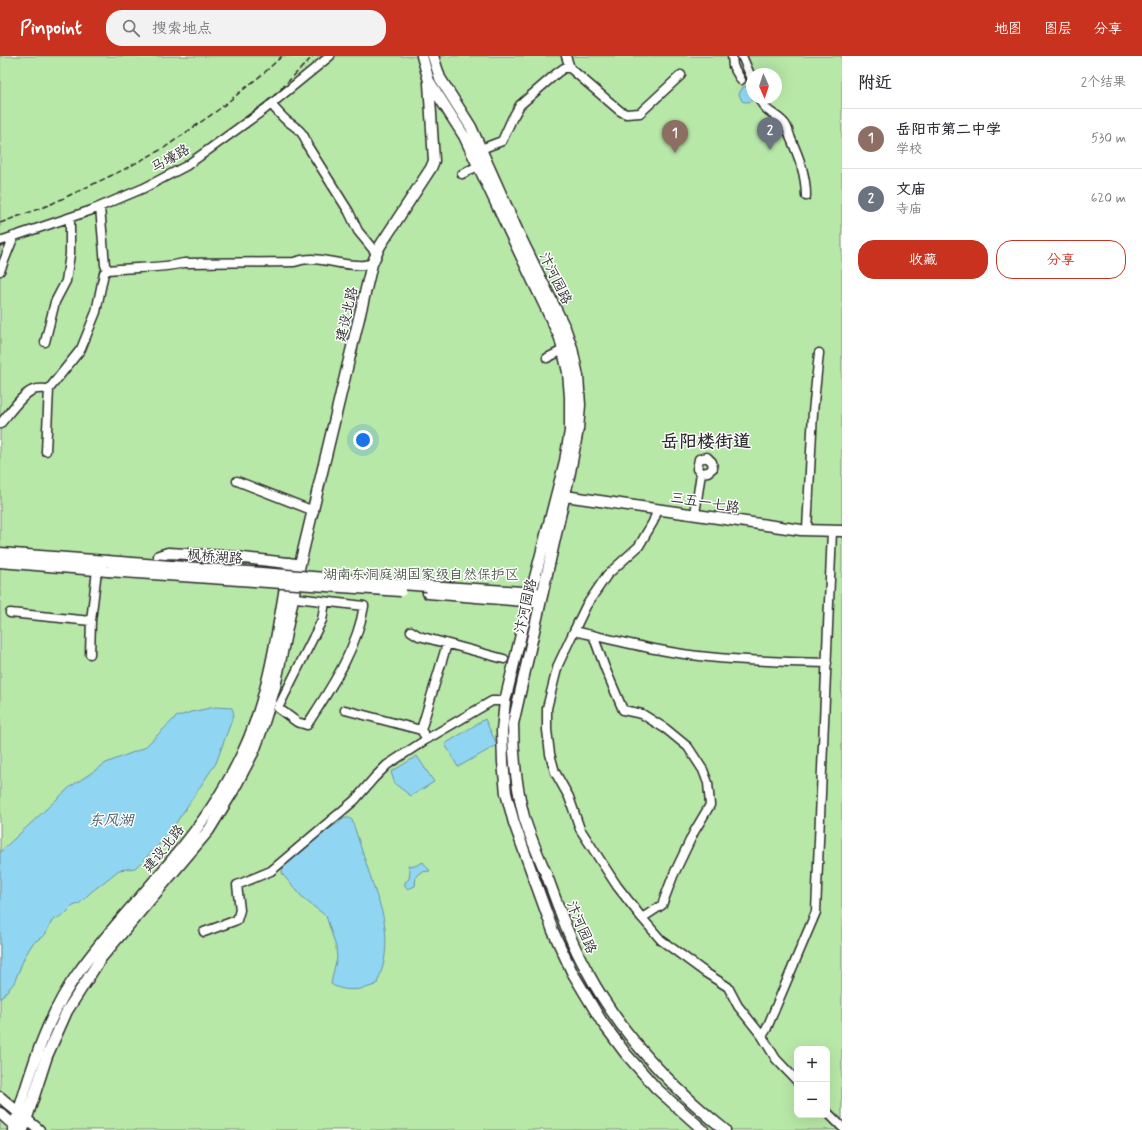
<!DOCTYPE html>
<html lang="zh">
<head>
<meta charset="utf-8">
<style>
	:root { --surface:#fff; --page:#f2f2f3; --text:#2b2b33; --muted:#7c7c81; --line:#e1e1e2; --accent:#c8321e }
	body { margin:0; font-family:Mynerve,"LXGW WenKai TC",sans-serif; background:var(--page); color:var(--text) }
	.controls { position:absolute; right:12px; bottom:12px; display:grid; overflow:hidden; border-radius:8px; box-shadow:0 4px 16px #0002 }
	.controls button { width:36px; height:36px; display:grid; place-items:center; padding:0; border:0; border-bottom:1px solid var(--line); background:var(--surface); color:var(--text); font:20px sans-serif }
	.compass { position:absolute; left:746px; top:12px; width:36px; height:36px; border-radius:50%; background:var(--surface); box-shadow:0 4px 16px #0002; rotate:177deg }
	.you { position:absolute; left:363px; top:384px; width:14px; height:14px; margin:-10px; border:3px solid #fff; border-radius:50%; background:#1a73e8; box-shadow:0 0 0 6px #1a73e833 }
	.badge { display:grid; place-items:center; width:26px; height:26px; border-radius:50%; background:var(--accent); color:#fff; font-size:13px; font-weight:700 }
	.pin { position:absolute; translate:-50% -33px; filter:drop-shadow(0 1px 2px #0008) }
	.pin::after { content:''; position:absolute; top:21px; width:14px; height:12px; background:inherit; clip-path:polygon(0 0,100% 0,50% 100%) }
	.list { margin:0; padding:0; list-style:none }
	h2 { display:flex; justify-content:space-between; align-items:center; height:52px; margin:0; padding:0 16px; font-size:17px }
	h2 small { font-size:13px; font-weight:400; color:var(--muted) }
	.list li { display:grid; grid-template-columns:26px 1fr auto; gap:12px; align-items:center; box-sizing:border-box; height:60px; padding:0 16px; border-top:1px solid var(--line) }
	.list b { display:block; font-size:15px; white-space:nowrap }
	.list p { margin:0; font-size:13px; white-space:nowrap; color:var(--muted) }
	.list em { font-size:13px; font-style:normal; color:var(--muted) }
	.actions { display:flex; gap:8px; padding:12px 16px }
	.actions a { flex:1; padding:9px 0; border:1px solid var(--accent); border-radius:16px; text-align:center; font-size:14px; color:var(--accent) }
	.actions .main { background:var(--accent); color:#fff }
	.icon { flex:none; width:22px; height:22px; fill:none; stroke:currentColor; stroke-width:2; stroke-linecap:round; stroke-linejoin:round }
	.map { position:relative; flex:none; width:842px; height:1074px; overflow:hidden }
	header { display:flex; align-items:center; gap:24px; box-sizing:border-box; height:56px; padding:0 20px; background:var(--accent); color:#fff }
	header strong { font-size:19px }
	nav { display:flex; gap:22px; margin-inline-start:auto; font-size:14px }
	.search { width:280px; height:36px; background:var(--page); display:flex; align-items:center; gap:10px; box-sizing:border-box; padding:0 14px; border-radius:16px; color:var(--muted); font-size:15px }
	main { display:flex }
	aside { flex:1; background:var(--surface) }
	.map>svg:first-child { display:block }
</style>
</head>
<body>
<header>
<strong>Pinpoint</strong>
<div class="search"><svg class="icon" aria-label="search" viewBox="0 0 24 24"><circle cx="10" cy="10" r="6"/><path d="M15 15l6 6"/></svg>搜索地点</div>
<nav><a>地图</a><a>图层</a><a>分享</a></nav>
</header>
<main>
<div class="map">
<svg width="842" height="1074" viewBox="0 0 842 1074">
	<rect width="100%" height="100%" fill="#fff"/>
	<filter id="ink" filterUnits="userSpaceOnUse"><feTurbulence type="fractalNoise" baseFrequency=".025" numOctaves="2"/><feDisplacementMap in="SourceGraphic" scale="8" xChannelSelector="R" yChannelSelector="G"/><feConvolveMatrix kernelMatrix="1 2 1 2 8 2 1 2 1" color-interpolation-filters="sRGB"/></filter>
	<g filter="url(#ink)">
		<path fill="#b8e8a8" stroke="#728a6a" fill-rule="evenodd" d="M 0,0 L 842,0 L 842,1074 L 0,1074 ZM 752,18 L 776,18 L 776,42 L 752,42 ZM 797,993 L 827,993 L 827,1059 L 797,1059 Z"/>
		<path fill="#90d6f2" stroke="#6892a2" d="M 749,30 L 752,31 L 752,42 L 755,42 C 751,46 747,47 742,45 L 739,38 L 743,31 Z
			M 215,651 L 232,652 L 234,658 L 216,707 L 172,773 L 157,791 L 135,812 L 119,814 L 90,837 L 79,848 L 73,850 L 65,858 L 52,865 L 45,879 L 33,887 L 25,900 L 14,927 L 0,943 L 0,798 L 1,795 L 70,731 L 106,707 L 144,692 L 176,661 L 191,656 Z
			M 485,663 L 497,689 L 458,711 L 445,688 Z
			M 417,700 L 434,726 L 411,740 L 395,728 L 391,716 Z
			M 345,762 L 349,762 L 352,764 L 377,841 C 386,862 389,891 382,913 C 381,918 378,923 377,928 C 364,934 344,937 331,928 L 334,913 L 337,902 L 336,891 L 326,860 L 305,844 L 283,819 L 282,815 L 284,810 L 305,793 L 316,782 Z
			M 423,806 L 430,815 L 421,816 L 416,820 L 415,830 L 408,833 L 405,830 L 405,826 L 409,823 L 410,814 L 408,809 L 415,810 Z"/>
		<g fill="none" stroke-linecap="round" stroke-linejoin="round">
			<defs>
				<path id="minor" d="M 732,0 L 733,10 L 741,24
					M 742,0 L 752,23
					M 570,12 L 620,55 L 626,58 L 640,57 L 681,19
					M 759,42 C 765,57 776,57 785,68 C 788,72 789,78 791,83 C 799,101 806,119 806,140
					M 271,48 C 276,54 281,60 287,65 C 297,72 305,77 307,89 L 349,156 L 358,175 L 376,197
					M 481,93 L 502,85 L 512,63 L 520,49 L 557,17 L 564,12 L 570,12 L 566,0
					M 462,118 L 478,110
					M 100,151 L 105,209 L 108,214 C 133,211 159,213 184,207 L 294,206 C 317,198 334,209 357,209 C 362,210 367,208 372,208
					M 0,185 L 92,154 L 144,132 L 186,110 L 265,53 L 330,0
					M 0,215 L 14,180
					M 45,286 L 55,246 L 66,225 L 70,198 L 70,162
					M 547,302 L 563,294
					M 0,368 C 8,359 22,338 33,334 C 38,332 44,333 49,333 L 81,293 L 96,256 L 104,217 L 108,214
					M 46,395 L 49,333
					M 237,425 L 314,455
					M 658,453 L 653,466 L 639,490 L 607,519 L 586,550 L 574,575 C 619,585 663,597 708,601 C 748,605 787,606 827,607
					M 695,458 L 701,417 L 697,413 L 699,403 L 707,401 L 712,406 L 713,412 L 708,416 L 701,417
					M 807,474 L 813,356 L 819,297
					M 288,541 L 364,550 C 357,594 330,633 307,669 L 297,666 L 278,652 L 322,564 L 325,546
					M 10,557 L 91,565
					M 411,575 L 419,580 L 504,603
					M 574,575 L 558,609 L 547,652 L 547,674 L 550,698 L 555,716 L 569,741 L 580,773 L 617,830 L 642,862 L 661,884 L 706,917 L 728,931 L 738,950 L 762,980 L 776,1003 L 797,1025
					M 593,579 L 605,612 L 623,654 L 642,658 L 666,673 L 688,691 L 703,714 L 708,727 L 710,749 L 694,776 L 673,820 L 662,849 L 642,862
					M 90,598 L 91,565 L 97,514
					M 345,654 L 421,674
					M 427,683 L 421,674 L 447,588
					M 204,876 L 237,864 L 240,854 L 237,829 L 271,815 L 355,744 L 374,722 L 387,709 L 427,683 L 492,645 L 505,645
					M 762,980 L 766,974 L 816,856 L 832,475
					M 827,1056 L 842,1071"/>
				<path id="major" d="M 422,0 L 429,25 L 464,80 L 560,282 L 568,316 L 570,341 L 570,375 L 565,405 L 531,537 L 505,645 L 502,675 L 503,706 L 506,737 L 514,767 L 553,875 L 572,916 L 602,966 L 626,998 L 656,1032 L 703,1074
					M 433,0 L 440,22 L 471,71 L 518,176 L 565,272 L 572,292 L 578,320 L 580,349 L 578,373 L 570,416 L 513,668 C 513,700 516,730 524,761 C 530,781 539,801 547,820 C 559,853 570,885 587,915 C 620,977 670,1030 725,1074
					M 565,440 L 801,474 L 842,475
					M 0,497 L 107,505
					M 0,506 L 108,515
					M 159,510 L 159,500 L 168,497 L 226,500 L 296,508
					M 427,530 L 537,537
					M 428,537 L 535,546
					M 0,1041 L 39,1074
					M 0,1057 L 18,1073
					M 13,1074 C 30,1019 44,964 78,917 C 107,875 143,840 175,800 C 201,769 225,734 242,698 C 270,639 278,571 289,507
					M 23,1074 L 47,1000 L 67,955 L 101,902 L 209,774 L 233,735 L 254,695 L 261,676 L 275,631 L 300,508 L 372,208 L 380,190 L 431,112 L 434,105 L 429,27"/>
			</defs>
			<use href="#minor" stroke="#2b2b2b" stroke-width="11"/>
			<use href="#major" stroke="#2b2b2b" stroke-width="13"/>
			<use href="#minor" stroke="#fff" stroke-width="8"/>
			<use href="#major" stroke="#fff" stroke-width="10"/>
			<path stroke="#2b2b2b" stroke-width="1.5" stroke-dasharray="6 3" stroke-linecap="butt" d="M 246,62 L 274,40 L 313,0
				M 0,167 L 49,149 L 123,114 L 164,92 L 218,54 L 265,16 L 282,0"/>
			<defs>
				<path id="major-bridge" d="M 107,505 L 427,530
					M 108,515 L 401,535"/>
			</defs>
			<use href="#major-bridge" stroke="#2b2b2b" stroke-width="13" stroke-linecap="butt"/>
			<use href="#major-bridge" stroke="#fff" stroke-width="10"/>
		</g>
	</g>
	<g text-anchor="middle" stroke-width="3" stroke-linejoin="round" paint-order="stroke">
		<g font-size="14" fill="#2b2b2b" stroke="#fff">
			<text transform="translate(170 102) rotate(-30)" y="5">马壕路</text>
			<text transform="translate(556 222) rotate(64)" y="5">汴河园路</text>
			<text transform="translate(346 258) rotate(-77)" y="5">建设北路</text>
			<text transform="translate(705 446) rotate(9)" y="5">三五一七路</text>
			<text transform="translate(215 500) rotate(4)" y="5">枫桥湖路</text>
			<text transform="translate(525 550) rotate(-77)" y="5">汴河园路</text>
			<text transform="translate(163 792) rotate(-51)" y="5">建设北路</text>
			<text transform="translate(582 871) rotate(67)" y="5">汴河园路</text>
		</g>
		<g font-size="14" fill="#4e5a4a" stroke="#fff">
			<text x="421" y="523">湖南东洞庭湖国家级自然保护区</text>
		</g>
		<g font-size="15" font-style="italic" fill="#495e67" stroke="#fff">
			<text x="111" y="769">东风湖</text>
		</g>
		<g font-size="18" font-weight="bold" fill="#2b2b2b" stroke="#fff">
			<text x="706" y="391">岳阳楼街道</text>
		</g>
	</g>
</svg>
<div class="controls">
<button>+</button>
<button>−</button>
</div>
<svg class="compass" viewBox="-18 -18 36 36"><path d="M0-13l5 13h-10z" fill="#e53935"/><path d="M0 13l5-13h-10z" fill="#7c7c81"/></svg>
<div class="you"></div>
<div class="pin badge" style="left:675px;top:97px;background:#8d6e63">1</div>
<div class="pin badge" style="left:770px;top:94px;background:#6b7280">2</div>
</div>
<aside>
<h2>附近<small>2个结果</small></h2>
<ul class="list">
<li><span class="badge" style="background:#8d6e63">1</span><div><b>岳阳市第二中学</b><p>学校</p></div><em>530 m</em></li>
<li><span class="badge" style="background:#6b7280">2</span><div><b>文庙</b><p>寺庙</p></div><em>620 m</em></li>
</ul>
<div class="actions"><a class="main">收藏</a><a>分享</a></div>
</aside>
</main>
</body>
</html>
